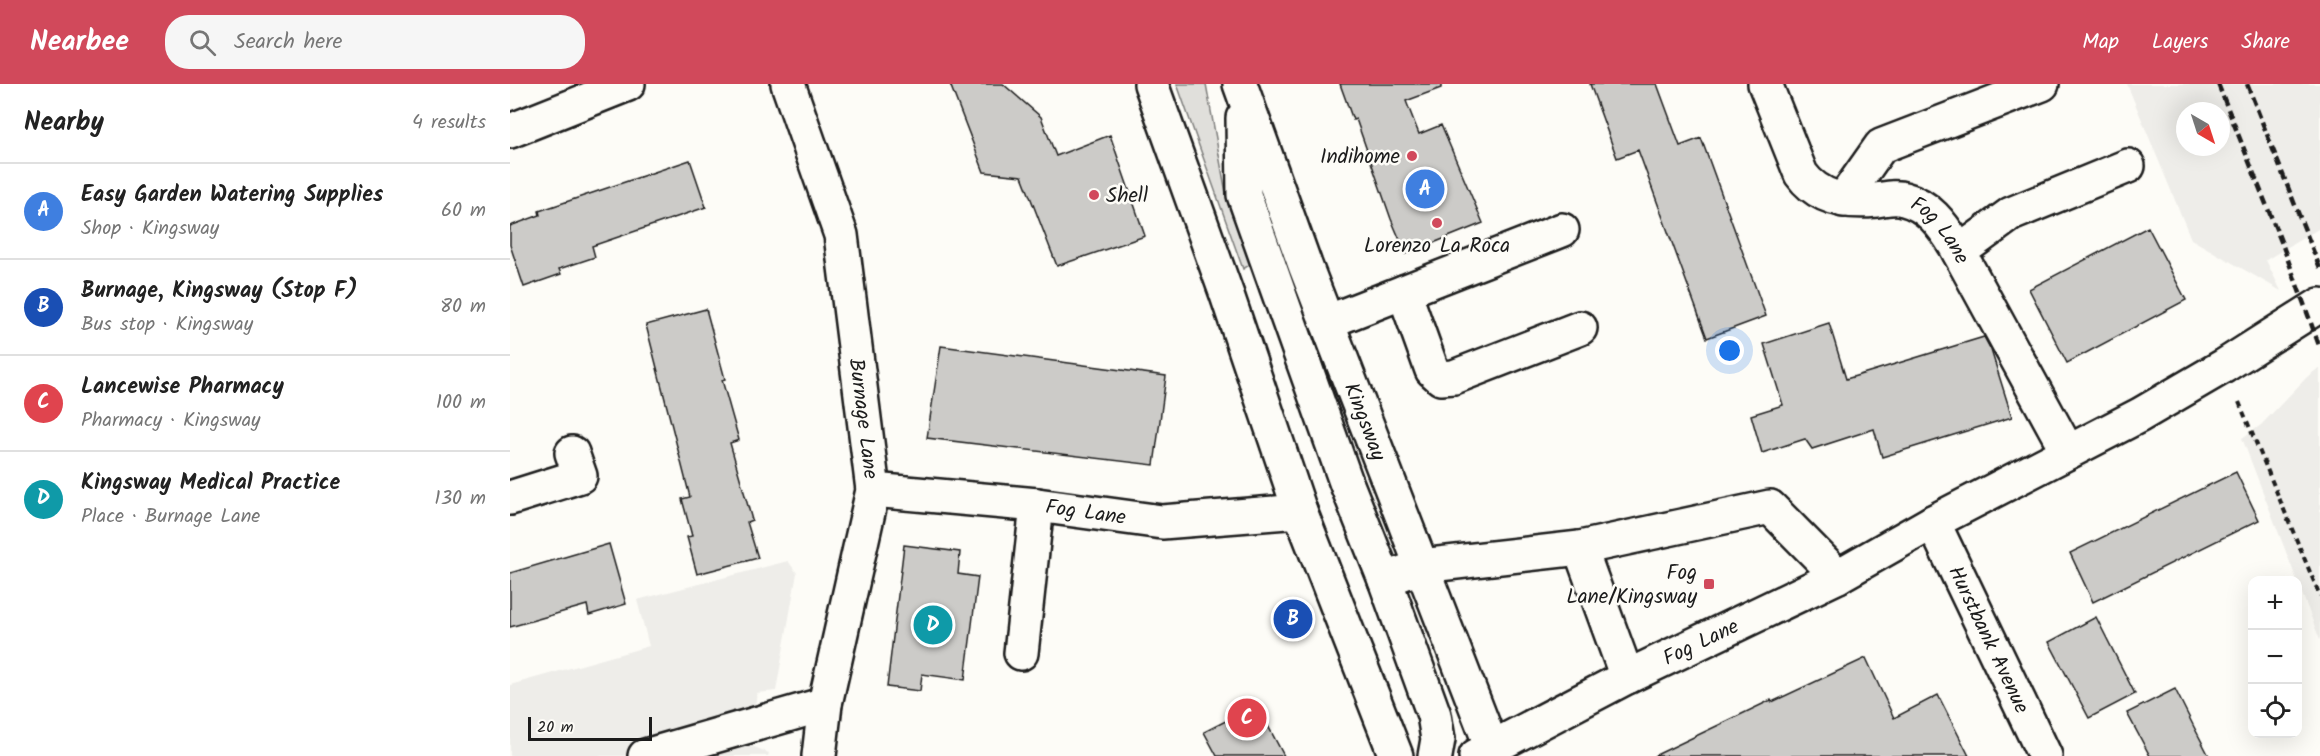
<!DOCTYPE html>
<html lang="en">
<head>
<meta charset="utf-8">
<style>
	:root { --surface:#fff; --page:#f6f6f6; --text:#222; --muted:#767676; --line:#e0e0e0; --accent:#d1495b }
	body { margin:0; font-family:Kalam,sans-serif; background:var(--page); color:var(--text) }
	.controls { position:absolute; right:18px; bottom:18px; display:grid; overflow:hidden; border-radius:12px; box-shadow:0 6px 24px #0002 }
	.controls button { width:54px; height:54px; display:grid; place-items:center; padding:0; border:0; border-bottom:2px solid var(--line); background:var(--surface); color:var(--text); font:30px sans-serif }
	.compass { position:absolute; left:1666px; top:18px; width:54px; height:54px; border-radius:50%; background:var(--surface); box-shadow:0 6px 24px #0002; rotate:141deg }
	.scale { position:absolute; left:18px; bottom:15px; width:124px; box-sizing:border-box; padding-left:6px; border:3px solid #1c1c1c; border-top:0; font-size:16px; line-height:21px; white-space:nowrap; color:#1c1c1c; -webkit-text-stroke:4px #fdfcf7; paint-order:stroke }
	.you { position:absolute; left:1220px; top:267px; width:21px; height:21px; margin:-15px; border:4px solid #fff; border-radius:50%; background:#1a73e8; box-shadow:0 0 0 9px #1a73e833 }
	.badge { display:grid; place-items:center; width:39px; height:39px; border-radius:50%; background:var(--accent); color:#fff; font-size:20px; font-weight:700 }
	.pin { position:absolute; translate:-50% -50%; border:3px solid #fff; box-shadow:0 2px 6px #0006 }
	.list { margin:0; padding:0; list-style:none }
	h2 { display:flex; justify-content:space-between; align-items:center; height:78px; margin:0; padding:0 24px; font-size:26px }
	h2 small { font-size:20px; font-weight:400; color:var(--muted) }
	.list li { display:grid; grid-template-columns:39px 1fr auto; gap:18px; align-items:center; box-sizing:border-box; height:96px; padding:0 24px; border-top:2px solid var(--line) }
	.list b { display:block; font-size:22px; white-space:nowrap }
	.list p { margin:0; font-size:20px; white-space:nowrap; color:var(--muted) }
	.list em { font-size:20px; font-style:normal; color:var(--muted) }
	.icon { flex:none; width:33px; height:33px; fill:none; stroke:currentColor; stroke-width:2; stroke-linecap:round; stroke-linejoin:round }
	.map { position:relative; flex:none; width:1810px; height:672px; overflow:hidden }
	header { display:flex; align-items:center; gap:36px; box-sizing:border-box; height:84px; padding:0 30px; background:var(--accent); color:#fff }
	header strong { font-size:28px }
	nav { display:flex; gap:33px; margin-inline-start:auto; font-size:21px }
	.search { width:420px; height:54px; background:var(--page); display:flex; align-items:center; gap:15px; box-sizing:border-box; padding:0 21px; border-radius:24px; color:var(--muted); font-size:22px }
	main { display:flex }
	aside { flex:1; background:var(--surface) }
	.map>svg:first-child { display:block }
</style>
</head>
<body>
<header>
<strong>Nearbee</strong>
<div class="search"><svg class="icon" aria-label="search" viewBox="0 0 24 24"><circle cx="10" cy="10" r="6"/><path d="M15 15l6 6"/></svg>Search here</div>
<nav><a>Map</a><a>Layers</a><a>Share</a></nav>
</header>
<main>
<aside>
<h2>Nearby<small>4 results</small></h2>
<ul class="list">
<li><span class="badge" style="background:#3f7fe0">A</span><div><b>Easy Garden Watering Supplies</b><p>Shop · Kingsway</p></div><em>60 m</em></li>
<li><span class="badge" style="background:#1a4fb4">B</span><div><b>Burnage, Kingsway (Stop F)</b><p>Bus stop · Kingsway</p></div><em>80 m</em></li>
<li><span class="badge" style="background:#e0444e">C</span><div><b>Lancewise Pharmacy</b><p>Pharmacy · Kingsway</p></div><em>100 m</em></li>
<li><span class="badge" style="background:#0f9aa8">D</span><div><b>Kingsway Medical Practice</b><p>Place · Burnage Lane</p></div><em>130 m</em></li>
</ul>
</aside>
<div class="map">
<svg width="1810" height="672" viewBox="0 0 1810 672">
	<rect width="100%" height="100%" fill="#fdfcf7"/>
	<filter id="ink" filterUnits="userSpaceOnUse"><feTurbulence type="fractalNoise" baseFrequency=".0167" numOctaves="2"/><feDisplacementMap in="SourceGraphic" scale="12" xChannelSelector="R" yChannelSelector="G"/><feConvolveMatrix kernelMatrix="1 2 1 2 8 2 1 2 1" color-interpolation-filters="sRGB"/></filter>
	<g filter="url(#ink)">
		<path fill="#eeede9" fill-rule="evenodd" d="M 1617,0 L 1810,0 L 1810,144 L 1756,176 L 1771,207 L 1681,155 ZM 1675,27 L 1711,27 L 1711,63 L 1675,63 Z
			M 1810,283 L 1810,556 L 1732,354 L 1751,341 L 1797,293 Z
			M 278,477 L 287,489 L 266,607 L 247,609 L 239,661 L 252,666 L 259,669 L 258,672 L 0,672 L 0,601 L 139,562 L 127,516 Z"/>
		<path fill="#e0dfdb" stroke="#7e7e7c" stroke-width="1.5" d="M 667,0 L 696,0 L 718,120 L 741,180 L 733,185 Z"/>
		<path fill="#cccbc8" stroke="#1c1c1c" stroke-width="1.5" d="M 440,0 L 493,0 L 531,33 L 546,72 L 600,51 L 635,152 L 547,182 L 512,92 L 474,88 Z
			M 830,0 L 931,0 L 931,4 L 896,17 L 909,50 L 931,41 L 973,139 L 896,170 L 881,135 L 846,35 L 843,36 Z
			M 1080,0 L 1147,0 L 1170,62 L 1191,54 L 1256,232 L 1197,254 L 1128,66 L 1107,74 Z
			M 180,76 L 196,123 L 82,162 L 85,173 L 49,185 L 51,190 L 14,203 L 0,161 L 0,142 L 30,131 L 29,127 Z
			M 1638,143 L 1676,216 L 1557,279 L 1519,205 Z
			M 196,225 L 215,295 L 212,296 L 229,356 L 220,359 L 242,436 L 237,438 L 248,474 L 187,490 L 177,453 L 182,452 L 172,415 L 180,413 L 136,241 Z
			M 1319,239 L 1336,295 L 1474,253 L 1481,266 L 1502,333 L 1372,373 L 1364,345 L 1302,365 L 1295,355 L 1252,369 L 1241,331 L 1273,321 L 1254,260 Z
			M 431,262 L 656,292 L 644,381 L 417,354 Z
			M 1726,388 L 1749,436 L 1583,518 L 1560,469 Z
			M 99,460 L 116,520 L 79,531 L 77,521 L 0,543 L 0,489 Z
			M 394,461 L 450,468 L 448,490 L 468,493 L 455,596 L 412,590 L 410,607 L 377,603 Z
			M 1586,533 L 1625,610 L 1579,634 L 1539,558 Z
			M 1356,574 L 1384,634 L 1428,611 L 1459,672 L 1144,672 L 1261,616 L 1262,618 Z
			M 1665,605 L 1684,643 L 1699,672 L 1640,672 L 1617,629 Z
			M 747,621 L 774,672 L 707,672 L 694,648 Z"/>
		<g fill="none" stroke-linecap="round" stroke-linejoin="round">
			<defs>
				<g id="minor">
					<path id="s1" d="M 278,0 L 331,151 L 363,406 L 315,620 L 309,672"/>
					<path id="s2" d="M 1255,0 L 1291,90 C 1309,115 1337,119 1366,116 C 1375,115 1385,112 1394,115 C 1418,121 1432,140 1445,161 L 1558,368"/>
					<path d="M 0,47 L 118,0"/>
					<path d="M 1333,116 L 1371,62 L 1532,0"/>
					<path d="M 1449,168 L 1501,130 L 1618,82"/>
					<path d="M 894,208 L 922,286 L 931,294 L 944,293 L 1070,244"/>
					<path d="M 817,238 L 1052,146"/>
					<path id="s3" d="M 363,406 L 527,421 L 652,438 L 790,427"/>
					<path d="M 0,414 L 70,392 L 62,369"/>
					<path id="s4" d="M 1423,438 L 1535,672"/>
					<path d="M 1070,464 L 1117,593"/>
					<path d="M 875,496 L 911,482 L 1070,464 L 1260,423 L 1328,492"/>
					<path d="M 511,569 L 527,421"/>
					<path d="M 135,672 L 315,620"/>
					<path id="s5" d="M 966,672 L 1117,593 L 1328,492 L 1423,438 L 1630,331 L 1714,282 L 1810,221"/>
				</g>
				<g id="highway">
					<path d="M 641,0 L 717,211 L 790,427 L 886,672"/>
					<path id="s6" d="M 730,0 L 795,181 L 985,672"/>
					<path d="M 733,34 L 734,111 L 836,398 L 875,496 L 924,631 L 928,655 L 925,672"/>
				</g>
			</defs>
			<use href="#minor" stroke="#1c1c1c" stroke-width="38"/>
			<use href="#highway" stroke="#1c1c1c" stroke-width="38"/>
			<path stroke="#1c1c1c" stroke-width="4" stroke-dasharray="6 4.5" stroke-linecap="butt" d="M 1729,318 L 1810,512"/>
			<use href="#minor" stroke="#fdfcf7" stroke-width="33"/>
			<use href="#highway" stroke="#fdfcf7" stroke-width="33"/>
			<path stroke="#1c1c1c" stroke-width="4.5" stroke-dasharray="9 4.5" stroke-linecap="butt" d="M 1708,0 L 1774,165 L 1810,264
				M 1737,0 L 1810,184"/>
		</g>
	</g>
	<g fill="#d1495b" stroke="#fdfcf7" stroke-width="2">
		<circle cx="902" cy="72" r="6"/>
		<circle cx="584" cy="111" r="6"/>
		<circle cx="927" cy="139" r="6"/>
		<rect x="1193" y="494" width="12" height="12" rx="3"/>
	</g>
	<g text-anchor="middle" stroke-width="5" stroke-linejoin="round" paint-order="stroke">
		<g font-size="21" fill="#1c1c1c" stroke="#fdfcf7" text-anchor="end">
			<text x="890" y="79">Indihome</text>
			<text x="596" y="118" text-anchor="start">Shell</text>
			<text x="927" y="168" text-anchor="middle">Lorenzo La Roca</text>
			<text x="1187" y="495">Fog<tspan x="1187" dy="24">Lane/Kingsway</tspan></text>
		</g>
		<g font-size="21" fill="#1c1c1c" stroke="#fdfcf7">
			<text dy="7" stroke="none"><textPath href="#s2" startOffset="258">Fog Lane</textPath></text>
			<text dy="7" stroke="none"><textPath href="#s1" startOffset="345">Burnage Lane</textPath></text>
			<text dy="7" stroke="none"><textPath href="#s6" startOffset="360">Kingsway</textPath></text>
			<text dy="7" stroke="none"><textPath href="#s3" startOffset="214">Fog Lane</textPath></text>
			<text dy="7" stroke="none"><textPath href="#s4" startOffset="130">Hurstbank Avenue</textPath></text>
			<text dy="7" stroke="none"><textPath href="#s5" startOffset="252">Fog Lane</textPath></text>
		</g>
	</g>
</svg>
<div class="controls">
<button>+</button>
<button>−</button>
<button><svg class="icon" aria-label="locate" viewBox="0 0 24 24"><circle cx="12" cy="12" r="6"/><path d="M12 2v4M12 18v4M2 12h4M18 12h4"/></svg></button>
</div>
<svg class="compass" viewBox="-18 -18 36 36"><path d="M0-13l5 13h-10z" fill="#e53935"/><path d="M0 13l5-13h-10z" fill="#767676"/></svg>
<div class="scale">20 m</div>
<div class="you"></div>
<div class="pin badge" style="left:915px;top:105px;background:#3f7fe0">A</div>
<div class="pin badge" style="left:783px;top:535px;background:#1a4fb4">B</div>
<div class="pin badge" style="left:737px;top:634px;background:#e0444e">C</div>
<div class="pin badge" style="left:423px;top:541px;background:#0f9aa8">D</div>
</div>
</main>
</body>
</html>
